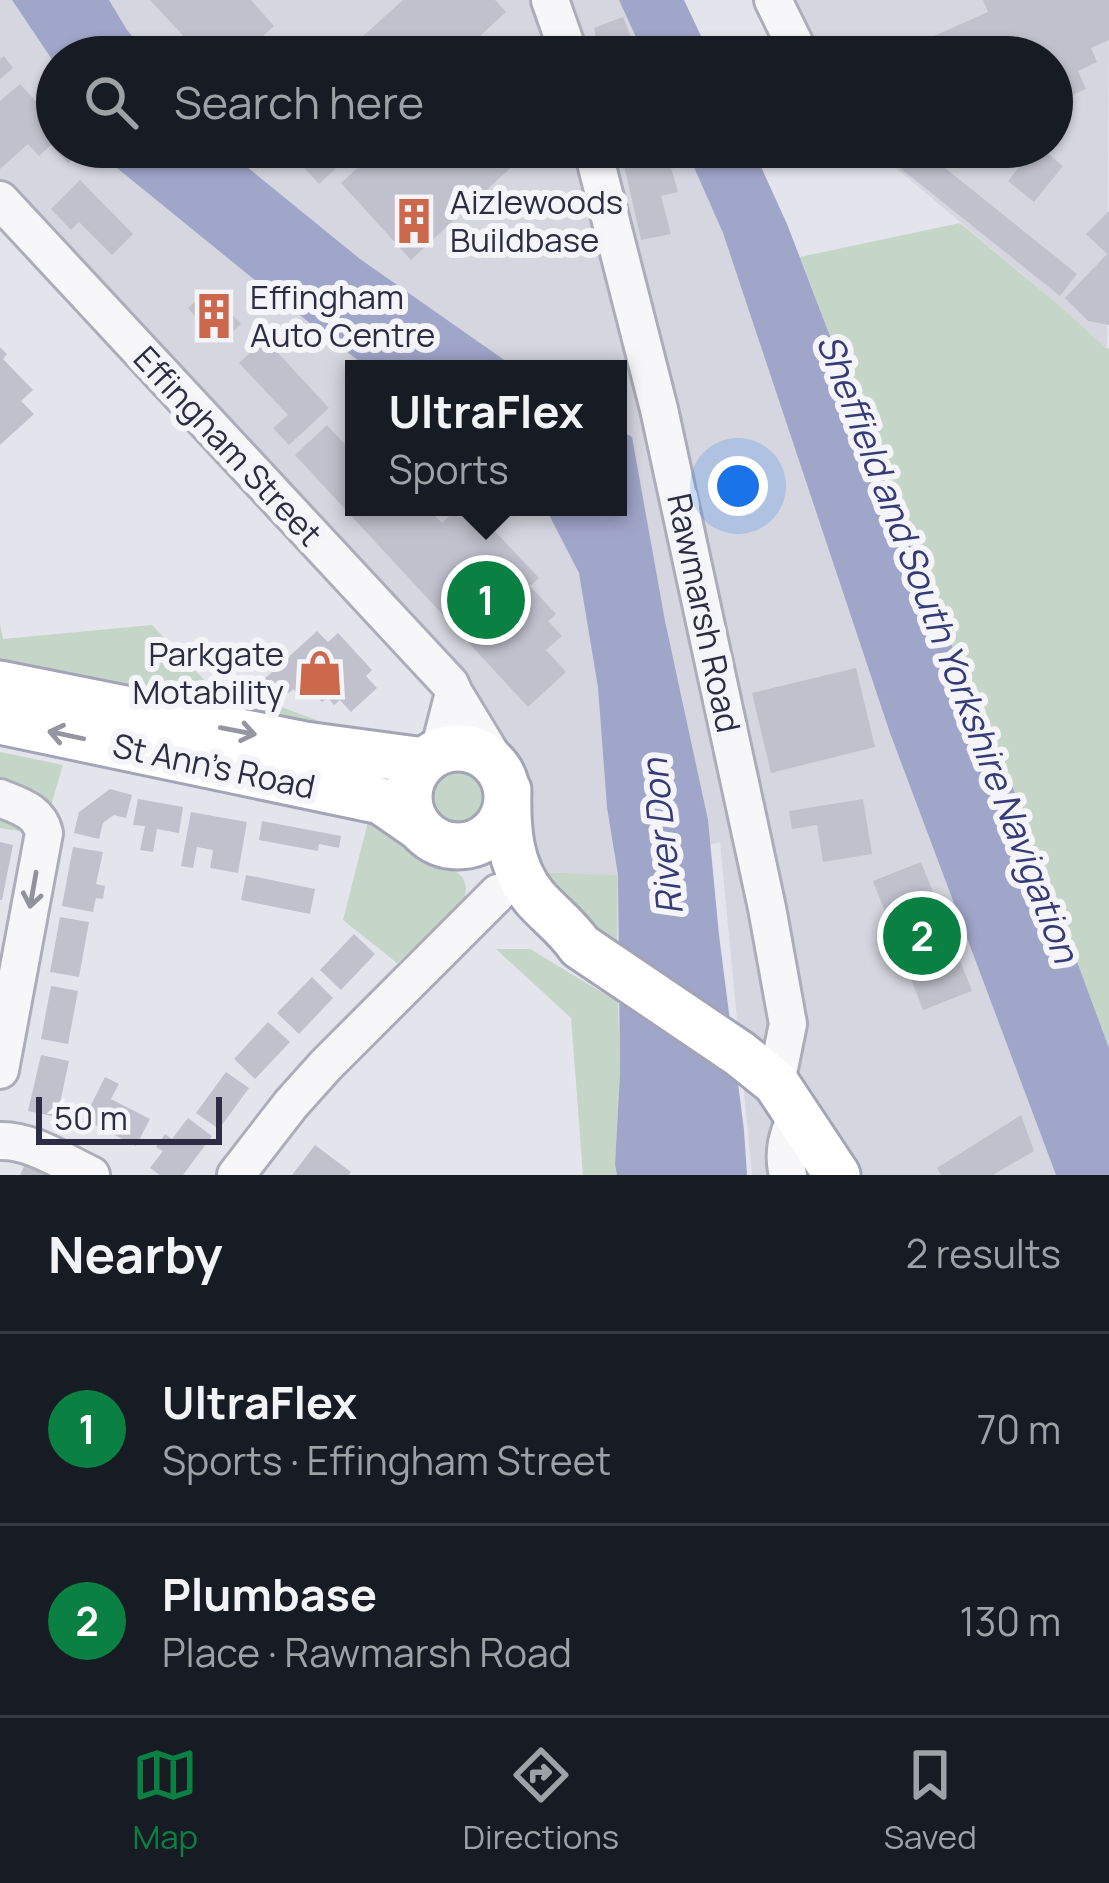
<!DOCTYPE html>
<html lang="en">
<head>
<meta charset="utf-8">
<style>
	:root { --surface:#171b24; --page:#20242c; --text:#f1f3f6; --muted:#9ea1a6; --line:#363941; --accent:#0b8043 }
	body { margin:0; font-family:Manrope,sans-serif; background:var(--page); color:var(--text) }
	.scale { position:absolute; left:36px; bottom:30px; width:186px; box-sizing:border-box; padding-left:12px; border:6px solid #2c2c44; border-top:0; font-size:33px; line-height:42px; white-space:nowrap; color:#2c2c44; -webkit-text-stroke:9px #f4f4f9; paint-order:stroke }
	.you { position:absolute; left:738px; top:486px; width:42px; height:42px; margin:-30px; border:9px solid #fff; border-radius:50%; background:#1a73e8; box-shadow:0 0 0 18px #1a73e833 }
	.badge { display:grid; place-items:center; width:78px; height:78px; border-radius:50%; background:var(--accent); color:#fff; font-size:39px; font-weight:700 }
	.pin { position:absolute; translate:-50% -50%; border:6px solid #fff; box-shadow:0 3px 12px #0006 }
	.popup { position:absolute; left:345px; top:360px; width:282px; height:156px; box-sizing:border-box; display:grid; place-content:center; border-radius:0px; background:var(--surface); filter:drop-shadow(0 3px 9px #0005); font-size:39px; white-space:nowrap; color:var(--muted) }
	.popup b { font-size:45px; color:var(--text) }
	.popup::after { content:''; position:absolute; left:50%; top:100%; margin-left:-24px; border:24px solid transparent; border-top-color:var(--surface) }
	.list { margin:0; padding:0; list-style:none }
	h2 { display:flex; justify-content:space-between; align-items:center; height:156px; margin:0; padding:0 48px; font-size:51px }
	h2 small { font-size:39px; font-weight:400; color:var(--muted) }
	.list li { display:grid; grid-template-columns:78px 1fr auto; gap:36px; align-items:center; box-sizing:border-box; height:192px; padding:0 48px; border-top:3px solid var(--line) }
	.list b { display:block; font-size:45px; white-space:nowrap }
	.list p { margin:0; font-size:39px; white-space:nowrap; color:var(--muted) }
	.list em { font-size:39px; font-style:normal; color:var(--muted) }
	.icon { flex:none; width:66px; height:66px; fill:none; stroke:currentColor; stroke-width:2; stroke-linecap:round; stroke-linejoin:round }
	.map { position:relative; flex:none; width:1109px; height:1175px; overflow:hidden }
	.search { position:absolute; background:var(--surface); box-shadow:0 3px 9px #0004; left:36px; right:36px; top:36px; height:132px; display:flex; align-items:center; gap:30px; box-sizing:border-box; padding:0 42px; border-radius:66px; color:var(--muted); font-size:45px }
	.sheet { height:540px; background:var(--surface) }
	nav { display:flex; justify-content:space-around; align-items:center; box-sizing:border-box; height:168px; border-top:3px solid var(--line); background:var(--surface); font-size:33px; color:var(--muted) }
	nav a { display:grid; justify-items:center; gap:6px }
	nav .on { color:var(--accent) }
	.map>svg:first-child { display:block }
</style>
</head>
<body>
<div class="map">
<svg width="1109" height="1175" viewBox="0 0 1109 1175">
	<rect width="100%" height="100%" fill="#e4e4ec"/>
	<path fill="#d6d6e0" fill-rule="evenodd" d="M 0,0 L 12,0 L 44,48 L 99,0 L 619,0 L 645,57 L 57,57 L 57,147 L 685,147 L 723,233 L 890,733 L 1056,1175 L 752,1175 L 720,842 L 618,875 L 537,872 L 523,782 L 0,229 ZM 354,369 L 618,369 L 618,507 L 354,507 Z
		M 758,0 L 1109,0 L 1107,349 L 1059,305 L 871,147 L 1052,147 L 1052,57 L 783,57 Z"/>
	<path fill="#c5d5c7" d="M 960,223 L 1059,305 L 1107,349 L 1109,348 L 1109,1048 L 1003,761 L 932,601 L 800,257 Z
		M 0,624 L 3,639 L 152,625 L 206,682 L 218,674 L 230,688 L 376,742 L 0,672 Z
		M 0,752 L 63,765 L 47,819 L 19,831 L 0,828 Z
		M432 797a27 27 0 1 1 54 0a27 27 0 1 1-54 0Z
		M 369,818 L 420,853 L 454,869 L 463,878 L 466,887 L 465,899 L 456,909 L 397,963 L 343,920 Z
		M 537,872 L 618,875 L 617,948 L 570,917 Z
		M 496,949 L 530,949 L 618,1002 L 620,1073 L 615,1165 L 617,1175 L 583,1175 L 571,1018 Z"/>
	<path fill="#a0a5ca" d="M 12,0 L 109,0 L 127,30 L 150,57 L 57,57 L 57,67 Z
		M 619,0 L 684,0 L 711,57 L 645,57 Z
		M 105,147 L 230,147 L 247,167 L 360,259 L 517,369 L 369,369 L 256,281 L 117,168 Z
		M 685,147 L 752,147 L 787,224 L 932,601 L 1003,761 L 1109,1048 L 1109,1175 L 1056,1175 L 890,733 L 723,233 Z
		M 618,429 L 632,437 L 665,621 L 708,820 L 719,935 L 744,1130 L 747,1175 L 617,1175 L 615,1165 L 620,1073 L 618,875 L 607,807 L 598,687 L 579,573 L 545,507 L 618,507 Z"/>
	<path fill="#c1c1ce" d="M 150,0 L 251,0 L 274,26 L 241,57 L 203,57 Z
		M 403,0 L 495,0 L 506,12 L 457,57 L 340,57 Z
		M 983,0 L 1109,0 L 1109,40 L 1091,48 L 1097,62 L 1078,71 L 1086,89 L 1052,104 L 1052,57 L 913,57 L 909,47 L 988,12 Z
		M 623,17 L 639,57 L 600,57 L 594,28 Z
		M 4,56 L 13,68 L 0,79 L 0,59 Z
		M 20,84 L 57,125 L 57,147 L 77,147 L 81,152 L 68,163 L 51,145 L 39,156 L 28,144 L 0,169 L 0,101 Z
		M 285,147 L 359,147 L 319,184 Z
		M 381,147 L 533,147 L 411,260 L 341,183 Z
		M 620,147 L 665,147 L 678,192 L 661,196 L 671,234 L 641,240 Z
		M 874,147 L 919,147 L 1077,274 L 1060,296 Z
		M 1035,147 L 1040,147 L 1063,166 L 1034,202 L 1008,181 Z
		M 80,180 L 133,234 L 112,255 L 79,222 L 71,230 L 51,209 Z
		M 1109,211 L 1109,325 L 1088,321 L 1065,298 L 1107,254 L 1086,234 Z
		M 209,289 L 241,324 L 219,344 L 188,308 Z
		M 265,339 L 329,408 L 289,445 L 273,428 L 288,415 L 239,363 Z
		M 0,347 L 7,354 L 3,359 L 33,390 L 21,401 L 34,414 L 0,445 Z
		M 327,425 L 351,451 L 354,447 L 354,507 L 426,507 L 442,523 L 459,507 L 472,507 L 539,578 L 530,586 L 556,614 L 548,621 L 562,636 L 546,650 L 566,672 L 528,707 L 295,455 Z
		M 317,631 L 328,642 L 338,633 L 372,670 L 366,676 L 377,688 L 351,712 L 340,700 L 334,705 L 328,698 L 322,702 L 315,695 L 311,699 L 304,692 L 300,696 L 293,689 L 289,693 L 282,685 L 272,693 L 261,682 Z
		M 856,668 L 875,747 L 771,773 L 752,693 Z
		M 110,789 L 132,795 L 126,818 L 114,815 L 103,823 L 99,839 L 74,833 L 79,812 Z
		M 138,799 L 183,807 L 179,833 L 157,829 L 153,852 L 140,850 L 145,826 L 133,825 Z
		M 863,799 L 872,854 L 823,862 L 817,825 L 792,829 L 789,811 Z
		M 191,812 L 247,822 L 238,873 L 210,868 L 213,850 L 197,847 L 193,868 L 181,866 Z
		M 262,821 L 341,836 L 339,848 L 319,844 L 318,851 L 259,840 Z
		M 0,842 L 13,845 L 2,900 L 0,900 Z
		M 73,847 L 103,852 L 96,884 L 105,886 L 103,899 L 96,898 L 93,912 L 62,906 Z
		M 921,862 L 972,991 L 923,1010 L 873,881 Z
		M 246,875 L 315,889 L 310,914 L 241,900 Z
		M 60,917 L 89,922 L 79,977 L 50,972 Z
		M 354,934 L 375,954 L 341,990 L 320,970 Z
		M 312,977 L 333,998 L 299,1034 L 277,1013 Z
		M 51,986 L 78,991 L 68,1044 L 41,1039 Z
		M 268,1022 L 290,1042 L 255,1079 L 234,1059 Z
		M 41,1055 L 69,1061 L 57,1117 L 28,1111 Z
		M 226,1072 L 249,1088 L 219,1129 L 196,1113 Z
		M 105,1077 L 119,1084 L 111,1099 L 150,1119 L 136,1146 L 84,1119 Z
		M 1021,1115 L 1034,1151 L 993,1175 L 941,1175 L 937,1168 Z
		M 188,1118 L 212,1136 L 183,1175 L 160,1175 L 150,1168 L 163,1151 L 156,1147 L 165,1134 L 172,1139 Z
		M 315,1145 L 351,1172 L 349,1175 L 292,1175 Z
		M 26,1162 L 55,1175 L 20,1175 Z"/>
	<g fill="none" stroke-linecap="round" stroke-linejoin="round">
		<defs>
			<path id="minor" d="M 550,0 L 570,57
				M 773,0 L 801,57
				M 592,147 L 659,409 L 767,908 L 788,1024 L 776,1083
				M 0,200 L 450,684 L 454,693
				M 439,751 L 454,693 L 500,769
				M 0,798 C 19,806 39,811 44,833 L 0,1070
				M 0,1141 C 31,1140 63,1162 91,1175
				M 236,1175 L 291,1104 L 326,1065 L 498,893
				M 788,1175 C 782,1152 788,1135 797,1114"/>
			<path id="major" d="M 0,684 L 305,745 L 424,761
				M 0,721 L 381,801 L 420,828
				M409 797a49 49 0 1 1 98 0a49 49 0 1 1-98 0Z
				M 508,790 C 507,828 509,867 535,898 C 550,915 567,927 580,946 L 740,1054 L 776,1083 L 837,1175"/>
		</defs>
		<use href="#minor" stroke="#adadba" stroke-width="42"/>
		<use href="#major" stroke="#a4a4b7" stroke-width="51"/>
		<use href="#minor" stroke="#f7f7fa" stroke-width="36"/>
		<use href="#major" stroke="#fff" stroke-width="45"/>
	</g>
	<defs><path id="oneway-shaft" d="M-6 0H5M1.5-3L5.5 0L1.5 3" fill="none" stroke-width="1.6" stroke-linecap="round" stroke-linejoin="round" transform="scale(3)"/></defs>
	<g stroke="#9696a2">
		<use href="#oneway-shaft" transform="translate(238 731) rotate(11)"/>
		<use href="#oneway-shaft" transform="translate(66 735) rotate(-168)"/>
	</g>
	<use stroke="#92929f" href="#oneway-shaft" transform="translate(33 890) rotate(100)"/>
	<defs>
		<symbol id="building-bare" viewBox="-9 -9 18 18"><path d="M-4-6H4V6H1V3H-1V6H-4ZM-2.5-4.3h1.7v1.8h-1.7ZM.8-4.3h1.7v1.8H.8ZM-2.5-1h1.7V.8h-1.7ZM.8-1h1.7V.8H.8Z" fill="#cc694d" stroke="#f4f4f9" stroke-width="2.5" paint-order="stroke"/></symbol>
		<symbol id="shop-bare" viewBox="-9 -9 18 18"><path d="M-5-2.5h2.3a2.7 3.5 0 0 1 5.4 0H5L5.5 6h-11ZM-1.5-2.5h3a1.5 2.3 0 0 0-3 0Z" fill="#cc694d" stroke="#f4f4f9" stroke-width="2.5" paint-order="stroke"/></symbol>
	</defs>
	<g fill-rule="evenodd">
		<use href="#building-bare" x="381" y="188" width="66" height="66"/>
		<use href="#building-bare" x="181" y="283" width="66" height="66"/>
		<use href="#shop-bare" x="287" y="640" width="66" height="66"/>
	</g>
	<g text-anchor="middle" stroke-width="12" stroke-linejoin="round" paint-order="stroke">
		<g font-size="33" fill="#2c2c44" stroke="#f4f4f9" text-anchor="start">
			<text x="450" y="214">Aizlewoods<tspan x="450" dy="38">Buildbase</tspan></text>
			<text x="250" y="309">Effingham<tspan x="250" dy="38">Auto Centre</tspan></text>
			<text x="284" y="666" text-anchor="end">Parkgate<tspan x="284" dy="38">Motability</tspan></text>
		</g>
		<g font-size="33" fill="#2c2c44" stroke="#f4f4f9">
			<text transform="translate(228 446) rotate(47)" y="12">Effingham Street</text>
			<text transform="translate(704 613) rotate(78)" y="12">Rawmarsh Road</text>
			<text transform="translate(214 766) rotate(12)" y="12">St Ann's Road</text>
		</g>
		<g font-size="36" font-style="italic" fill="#363b77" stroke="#f4f4f9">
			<text transform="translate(948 648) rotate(69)" y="13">Sheffield and South Yorkshire Navigation</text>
			<text transform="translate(662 837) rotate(-96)" y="13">River Don</text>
		</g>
	</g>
</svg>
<div class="scale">50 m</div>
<div class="you"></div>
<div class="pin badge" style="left:486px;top:600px">1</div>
<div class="popup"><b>UltraFlex</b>Sports</div>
<div class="pin badge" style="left:922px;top:936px">2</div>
<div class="search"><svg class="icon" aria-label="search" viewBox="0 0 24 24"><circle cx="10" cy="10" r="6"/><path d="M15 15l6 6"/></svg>Search here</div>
</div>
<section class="sheet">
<h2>Nearby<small>2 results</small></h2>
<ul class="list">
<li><span class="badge">1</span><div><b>UltraFlex</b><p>Sports · Effingham Street</p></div><em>70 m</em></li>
<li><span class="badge">2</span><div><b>Plumbase</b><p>Place · Rawmarsh Road</p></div><em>130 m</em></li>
</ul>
</section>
<nav>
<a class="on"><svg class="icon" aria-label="map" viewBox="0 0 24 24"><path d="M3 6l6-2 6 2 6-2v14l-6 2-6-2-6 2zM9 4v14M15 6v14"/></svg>Map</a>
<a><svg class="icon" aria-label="directions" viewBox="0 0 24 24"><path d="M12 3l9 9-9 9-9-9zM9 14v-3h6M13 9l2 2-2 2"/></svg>Directions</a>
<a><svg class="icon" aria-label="saved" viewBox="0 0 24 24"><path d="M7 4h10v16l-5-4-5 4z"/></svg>Saved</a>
</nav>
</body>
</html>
